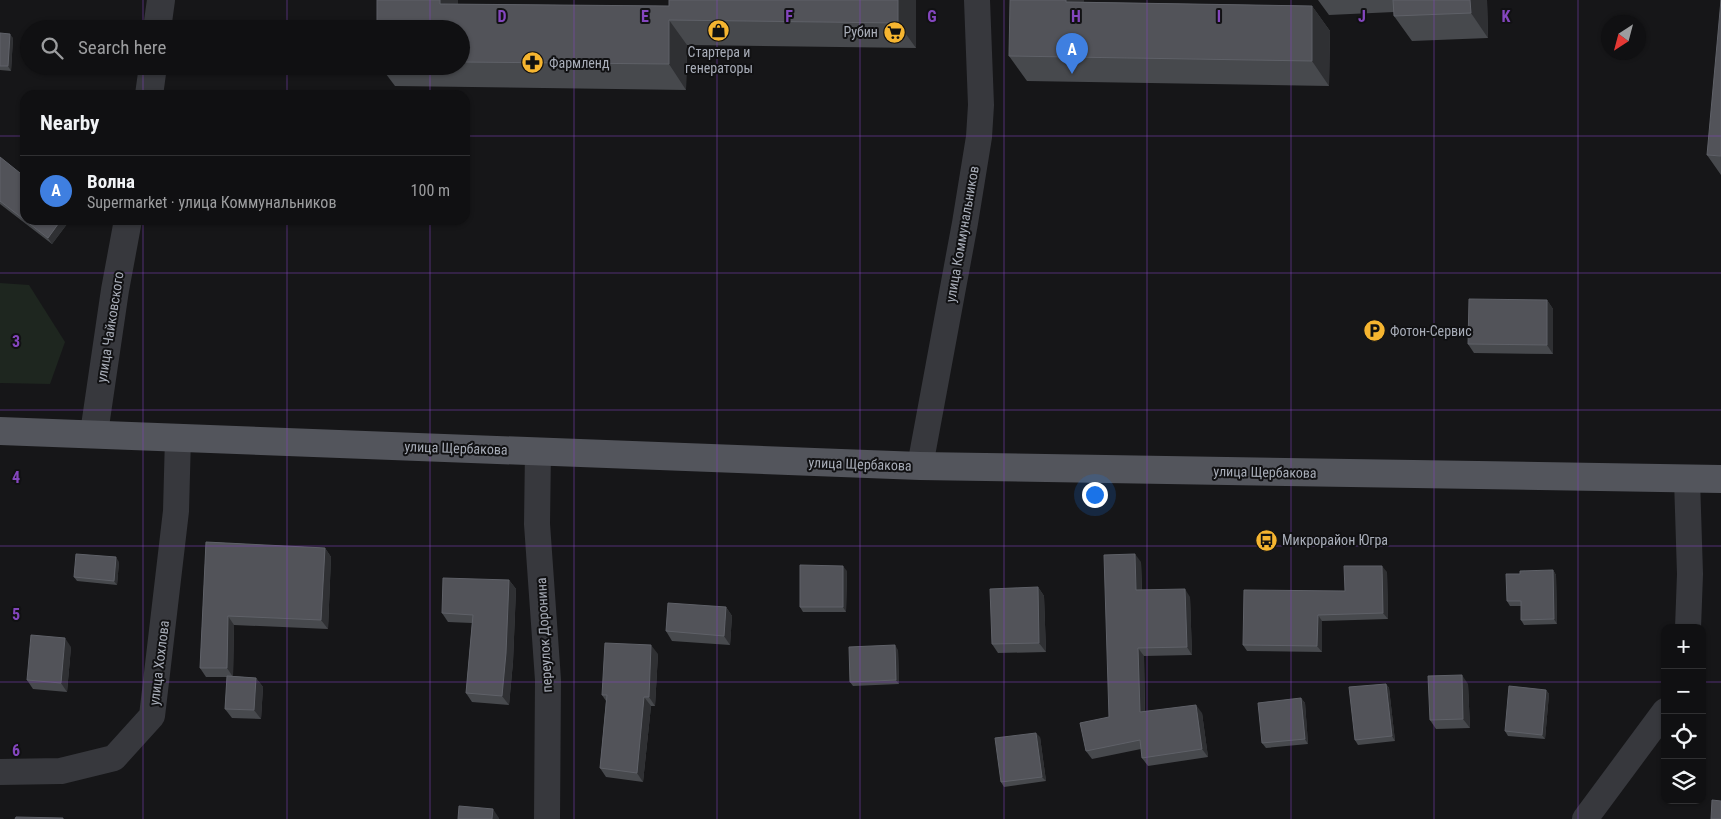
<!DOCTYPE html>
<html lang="en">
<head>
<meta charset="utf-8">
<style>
	:root { --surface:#101012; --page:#1e1e20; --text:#f1f3f6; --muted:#9c9d9f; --line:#303032; --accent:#0b8043 }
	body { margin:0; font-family:"Roboto Condensed",sans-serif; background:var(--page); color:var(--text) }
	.controls { position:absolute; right:15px; bottom:15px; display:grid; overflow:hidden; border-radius:10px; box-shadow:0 1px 4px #0004 }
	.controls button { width:45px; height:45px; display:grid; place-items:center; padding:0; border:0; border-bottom:1px solid var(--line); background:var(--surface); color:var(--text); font:25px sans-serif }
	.compass { position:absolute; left:1601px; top:15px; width:45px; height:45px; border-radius:50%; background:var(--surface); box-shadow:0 1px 4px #0004; rotate:216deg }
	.you { position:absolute; left:1094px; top:494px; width:18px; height:18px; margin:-12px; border:4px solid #fff; border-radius:50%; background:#1a73e8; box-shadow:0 0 0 8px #1a73e833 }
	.badge { display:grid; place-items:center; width:32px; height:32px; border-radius:50%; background:var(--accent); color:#fff; font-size:16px; font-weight:700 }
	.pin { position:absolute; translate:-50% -41px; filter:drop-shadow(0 1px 2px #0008) }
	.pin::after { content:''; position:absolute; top:26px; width:18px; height:15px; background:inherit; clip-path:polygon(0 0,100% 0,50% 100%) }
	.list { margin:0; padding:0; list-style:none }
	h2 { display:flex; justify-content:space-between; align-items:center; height:65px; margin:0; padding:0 20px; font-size:21px }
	h2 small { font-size:16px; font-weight:400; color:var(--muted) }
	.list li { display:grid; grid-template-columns:32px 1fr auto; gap:15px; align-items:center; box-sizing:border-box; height:70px; padding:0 20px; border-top:1px solid var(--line) }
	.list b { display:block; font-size:19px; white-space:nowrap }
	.list p { margin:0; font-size:16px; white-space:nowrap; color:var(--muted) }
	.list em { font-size:16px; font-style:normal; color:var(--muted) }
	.icon { flex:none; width:28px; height:28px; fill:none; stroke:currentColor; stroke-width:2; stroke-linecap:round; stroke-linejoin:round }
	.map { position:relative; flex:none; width:1721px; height:819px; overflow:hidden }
	.search { position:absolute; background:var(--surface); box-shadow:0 1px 4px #0004; left:20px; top:20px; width:450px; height:55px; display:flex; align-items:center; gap:12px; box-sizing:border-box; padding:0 18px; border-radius:28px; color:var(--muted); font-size:19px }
	.panel { position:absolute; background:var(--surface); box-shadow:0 1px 4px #0004; left:20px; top:90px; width:450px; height:135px; border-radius:15px }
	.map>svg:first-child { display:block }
</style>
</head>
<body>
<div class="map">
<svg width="1721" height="819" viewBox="0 0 1721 819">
	<rect width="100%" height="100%" fill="#161618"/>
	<path fill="#1e261f" d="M 0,283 L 29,285 L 65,342 L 50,384 L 0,383 Z"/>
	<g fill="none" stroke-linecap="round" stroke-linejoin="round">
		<path stroke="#37383d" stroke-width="26" d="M 538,451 L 537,524 L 548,680 L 547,819
			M 920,466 L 965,223 L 979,137 L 981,105 L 977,0
			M 1687,479 L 1690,574 L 1688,628
			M 0,772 L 61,771 L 114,758 L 152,716 L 176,511 L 178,437
			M 1585,819 L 1665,711"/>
		<path stroke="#37383d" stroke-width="28" d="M 157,29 L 161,0
			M 149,95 L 153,66
			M 94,433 L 115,290 L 128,220"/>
		<path stroke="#53555c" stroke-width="28" d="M 0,431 L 920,466 L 1721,479"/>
	</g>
	<path fill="#47494d" d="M 377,0 L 458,0 L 458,4 L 669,6 L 669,0 L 916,0 L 916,48 L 687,45 L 686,90 L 395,86 L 380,66 L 461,66 L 461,29 Z
		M 1318,0 L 1487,0 L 1488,38 L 1412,41 L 1394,16 L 1394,12 L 1329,15 Z
		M 1084,2 L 1312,6 L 1330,31 L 1329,86 L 1027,81 L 1009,56 Z
		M 0,33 L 13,38 L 11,71 L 0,70 Z
		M 1707,155 L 1721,156 L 1721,175 Z
		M 0,157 L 25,220 L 70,220 L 52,244 L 0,204 Z
		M 1547,300 L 1553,309 L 1553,354 L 1474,353 L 1468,344 Z
		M 206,542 L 325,548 L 331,557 L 328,629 L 234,625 L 233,676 L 256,678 L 263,687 L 261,719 L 232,718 L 225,709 L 227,677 L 206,677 L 200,668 Z
		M 119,562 L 117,585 L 77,581 L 74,577 Z
		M 1141,562 L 1142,590 L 1190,597 L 1192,655 L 1144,656 L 1145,711 L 1202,713 L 1208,757 L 1148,766 L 1142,758 L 1141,749 L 1092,759 L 1086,751 L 1109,717 Z
		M 1553,570 L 1556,575 L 1557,624 L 1524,625 L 1521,620 L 1521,606 L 1510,606 L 1507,601 L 1520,574 Z
		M 847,571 L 846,612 L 803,612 L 800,607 Z
		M 1387,572 L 1388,619 L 1322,621 L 1322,652 L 1247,651 L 1243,645 L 1345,591 Z
		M 509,580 L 516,589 L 513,662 L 509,705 L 472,702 L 466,693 L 472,623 L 448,622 L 442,613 Z
		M 1038,587 L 1044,596 L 1046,652 L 998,653 L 992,644 Z
		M 726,607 L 732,616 L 730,645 L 672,641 L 666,631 Z
		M 71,647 L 67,692 L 33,689 L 27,680 Z
		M 898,650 L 899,684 L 853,686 L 850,682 Z
		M 658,654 L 655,706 L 651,706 L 643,782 L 606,777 L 600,768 L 606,701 L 602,695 Z
		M 1386,684 L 1389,688 L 1395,741 L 1358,745 L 1355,740 Z
		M 1468,684 L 1470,728 L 1436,729 L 1430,720 Z
		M 1546,690 L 1549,694 L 1545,739 L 1508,736 L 1505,731 Z
		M 1301,698 L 1305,703 L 1308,744 L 1266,748 L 1262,743 Z
		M 1040,737 L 1046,781 L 1004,787 L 1001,782 Z"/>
	<path fill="#2f3033" d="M 440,0 L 458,0 L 458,29 L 440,4 Z
		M 898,0 L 916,0 L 916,48 L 898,23 Z
		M 1066,0 L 1084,0 L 1083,27 L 1066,2 Z
		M 1470,0 L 1487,0 L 1488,38 L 1471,13 Z
		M 1312,6 L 1330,31 L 1329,86 L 1312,61 Z
		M 669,20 L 687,45 L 686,90 L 669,64 Z
		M 10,34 L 13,38 L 11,71 L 8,66 Z
		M 61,220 L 70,220 L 52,244 L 48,238 Z
		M 1547,300 L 1553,309 L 1553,354 L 1547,345 Z
		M 325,548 L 331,557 L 328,629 L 321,620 Z
		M 1135,554 L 1141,562 L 1142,598 L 1136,590 Z
		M 116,557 L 119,562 L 117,585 L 114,581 Z
		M 843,566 L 847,571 L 846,612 L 843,607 Z
		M 1382,566 L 1387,572 L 1388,619 L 1383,613 Z
		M 1553,570 L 1556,575 L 1557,624 L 1554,619 Z
		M 509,580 L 516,589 L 513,662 L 509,705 L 502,696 Z
		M 1038,587 L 1044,596 L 1046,652 L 1039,643 Z
		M 1185,589 L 1190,597 L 1192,655 L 1187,647 Z
		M 726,607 L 732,616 L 730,645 L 724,636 Z
		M 1318,615 L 1322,621 L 1322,652 L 1317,646 Z
		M 228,616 L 234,625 L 233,677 L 227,668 Z
		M 65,638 L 71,647 L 67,692 L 61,683 Z
		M 651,645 L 658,654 L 655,706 L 649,697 Z
		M 895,645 L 898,650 L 899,684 L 896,680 Z
		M 1138,648 L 1144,656 L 1145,720 L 1140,712 Z
		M 1462,675 L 1468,684 L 1470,728 L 1463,719 Z
		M 256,678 L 263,687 L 261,719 L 254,710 Z
		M 1386,684 L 1389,688 L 1395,741 L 1392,736 Z
		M 1546,690 L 1549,694 L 1545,739 L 1542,735 Z
		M 644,697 L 651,706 L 643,782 L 637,773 Z
		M 1301,698 L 1305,703 L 1308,744 L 1305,739 Z
		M 1196,705 L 1202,713 L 1208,757 L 1202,749 Z
		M 1036,733 L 1040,737 L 1046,781 L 1042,777 Z
		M 493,809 L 499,818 L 499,819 L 492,819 Z"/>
	<path fill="#525359" stroke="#5f6168" d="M 377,0 L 440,0 L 440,4 L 669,6 L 669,0 L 898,0 L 898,23 L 669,20 L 669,64 L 461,62 L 461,29 L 377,29 Z
		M 1010,0 L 1066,0 L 1066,2 L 1312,6 L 1312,61 L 1009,56 Z
		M 1393,0 L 1470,0 L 1471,13 L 1394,16 Z
		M 1721,0 L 1721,156 L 1707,155 Z
		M 0,33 L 10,34 L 8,66 L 0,66 Z
		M 0,157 L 25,177 L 25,220 L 61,220 L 48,238 L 0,201 Z
		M 1469,299 L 1547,300 L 1547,345 L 1468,344 Z
		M 206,542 L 325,548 L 321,620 L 228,616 L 227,668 L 200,668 Z
		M 76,554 L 116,557 L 114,581 L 74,577 Z
		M 1135,554 L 1136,590 L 1185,589 L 1187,647 L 1138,648 L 1140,712 L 1196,705 L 1202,749 L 1142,758 L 1140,740 L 1086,751 L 1080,723 L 1109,717 L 1104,555 Z
		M 800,565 L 843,566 L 843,607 L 800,607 Z
		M 1344,566 L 1382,566 L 1383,613 L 1318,615 L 1317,646 L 1243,645 L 1244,590 L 1345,591 Z
		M 1553,570 L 1554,619 L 1521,620 L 1521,601 L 1507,601 L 1506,574 L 1520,574 L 1520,571 Z
		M 443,578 L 509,580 L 506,653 L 502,696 L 466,693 L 473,615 L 442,613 Z
		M 1038,587 L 1039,643 L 992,644 L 990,589 Z
		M 668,603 L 726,607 L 724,636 L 666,631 Z
		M 31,635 L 65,638 L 61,683 L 27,680 Z
		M 605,643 L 651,645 L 649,697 L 644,697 L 637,773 L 600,768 L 607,695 L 602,695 Z
		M 895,645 L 896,680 L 850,682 L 849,647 Z
		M 1462,675 L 1463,719 L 1430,720 L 1428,676 Z
		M 227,676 L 256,678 L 254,710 L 225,709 Z
		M 1386,684 L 1392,736 L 1355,740 L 1349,687 Z
		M 1509,686 L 1546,690 L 1542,735 L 1505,731 Z
		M 1301,698 L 1305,739 L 1262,743 L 1258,703 Z
		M 1036,733 L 1042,777 L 1001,782 L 995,738 Z
		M 1712,800 L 1721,801 L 1721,819 L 1711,819 Z
		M 459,806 L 493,809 L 492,819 L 458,819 Z
		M 16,817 L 63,818 L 63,819 L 15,819 Z"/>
	<path fill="none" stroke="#8446be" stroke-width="1" stroke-opacity="0.55" d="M 143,0 L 143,29M 287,0 L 287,29M 430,0 L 430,29M 574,0 L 574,819M 717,0 L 717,819M 860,0 L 860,819M 1004,0 L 1004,819M 1147,0 L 1147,819M 1291,0 L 1291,819M 1434,0 L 1434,819M 1578,0 L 1578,819M 143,66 L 143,95M 287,66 L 287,95M 430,66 L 430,95M 0,136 L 25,136M 465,136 L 1721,136M 143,220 L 143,819M 287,220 L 287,819M 430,220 L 430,819M 0,273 L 1721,273M 0,410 L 1721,410M 0,546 L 1721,546M 0,682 L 1665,682M 1702,682 L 1721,682"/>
	<defs>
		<symbol id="shop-disc" viewBox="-11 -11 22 22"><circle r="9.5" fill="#f6b530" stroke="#111113"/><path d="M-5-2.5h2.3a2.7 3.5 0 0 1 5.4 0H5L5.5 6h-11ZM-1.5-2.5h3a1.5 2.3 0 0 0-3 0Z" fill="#111"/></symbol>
		<symbol id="supermarket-disc" viewBox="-11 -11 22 22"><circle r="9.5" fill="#f6b530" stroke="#111113"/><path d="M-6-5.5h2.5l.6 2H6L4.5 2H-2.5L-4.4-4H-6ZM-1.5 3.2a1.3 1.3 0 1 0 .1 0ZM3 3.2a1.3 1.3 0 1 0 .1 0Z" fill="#111"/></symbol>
		<symbol id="pharmacy-disc" viewBox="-11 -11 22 22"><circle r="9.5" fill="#f6b530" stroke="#111113"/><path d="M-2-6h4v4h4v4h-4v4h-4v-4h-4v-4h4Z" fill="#111"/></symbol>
		<symbol id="parking-disc" viewBox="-11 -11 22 22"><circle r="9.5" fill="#f6b530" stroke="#111113"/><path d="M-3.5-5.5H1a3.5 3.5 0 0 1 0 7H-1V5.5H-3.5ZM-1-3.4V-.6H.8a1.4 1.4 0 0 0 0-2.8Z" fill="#111"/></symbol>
		<symbol id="bus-disc" viewBox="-11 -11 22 22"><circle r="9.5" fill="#f6b530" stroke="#111113"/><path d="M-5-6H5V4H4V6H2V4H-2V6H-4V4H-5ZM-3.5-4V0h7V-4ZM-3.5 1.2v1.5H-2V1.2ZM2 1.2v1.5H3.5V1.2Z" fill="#111"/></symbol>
	</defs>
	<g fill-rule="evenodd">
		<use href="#shop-disc" x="706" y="18" width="25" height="25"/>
		<use href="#supermarket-disc" x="882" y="20" width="25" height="25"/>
		<use href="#pharmacy-disc" x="520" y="50" width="25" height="25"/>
		<use href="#parking-disc" x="1362" y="318" width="25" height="25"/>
		<use href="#bus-disc" x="1254" y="528" width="25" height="25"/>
	</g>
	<g text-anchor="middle" stroke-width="4" stroke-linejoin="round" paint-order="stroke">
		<g font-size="14" fill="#a8adb8" stroke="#111113" text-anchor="start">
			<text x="878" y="37" text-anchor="end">Рубин</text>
			<text x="719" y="57" text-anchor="middle">Стартера и<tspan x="719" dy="16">генераторы</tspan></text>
			<text x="549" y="68">Фармленд</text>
			<text x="1390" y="336">Фотон-Сервис</text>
			<text x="1282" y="545">Микрорайон Югра</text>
		</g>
		<g font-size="14" fill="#a8adb8" stroke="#111113">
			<text transform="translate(962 234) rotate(-80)" y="5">улица Коммунальников</text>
			<text transform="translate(110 327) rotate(-81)" y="5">улица Чайковского</text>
			<text transform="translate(456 448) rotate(2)" y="5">улица Щербакова</text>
			<text transform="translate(860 464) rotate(2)" y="5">улица Щербакова</text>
			<text transform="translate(1265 472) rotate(1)" y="5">улица Щербакова</text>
			<text transform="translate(544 635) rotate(-93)" y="5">переулок Доронина</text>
			<text transform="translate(159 663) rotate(-83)" y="5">улица Хохлова</text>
		</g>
	</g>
	<g font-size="16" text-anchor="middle" font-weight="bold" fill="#8446be" stroke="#111113" stroke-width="4" stroke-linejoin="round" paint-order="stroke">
		<text x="502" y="22">D</text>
		<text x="645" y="22">E</text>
		<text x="789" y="22">F</text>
		<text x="932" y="22">G</text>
		<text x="1076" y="22">H</text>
		<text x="1219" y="22">I</text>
		<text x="1362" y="22">J</text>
		<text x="1506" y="22">K</text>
		<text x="16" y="347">3</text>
		<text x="16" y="483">4</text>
		<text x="16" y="620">5</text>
		<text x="16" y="756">6</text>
	</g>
</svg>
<div class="controls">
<button>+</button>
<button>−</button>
<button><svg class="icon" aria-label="locate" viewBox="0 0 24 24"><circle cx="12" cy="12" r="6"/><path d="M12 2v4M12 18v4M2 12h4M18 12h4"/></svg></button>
<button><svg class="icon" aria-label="layers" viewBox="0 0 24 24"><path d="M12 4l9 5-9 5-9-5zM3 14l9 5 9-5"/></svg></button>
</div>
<svg class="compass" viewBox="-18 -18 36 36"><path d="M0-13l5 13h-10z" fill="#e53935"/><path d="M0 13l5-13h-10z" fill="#9c9d9f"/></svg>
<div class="you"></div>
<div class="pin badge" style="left:1072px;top:74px;background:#3f7fe0">A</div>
<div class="search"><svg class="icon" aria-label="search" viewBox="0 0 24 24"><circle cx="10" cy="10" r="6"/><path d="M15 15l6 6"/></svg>Search here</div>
<section class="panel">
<h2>Nearby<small></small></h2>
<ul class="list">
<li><span class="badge" style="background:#3f7fe0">A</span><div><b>Волна</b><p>Supermarket · улица Коммунальников</p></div><em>100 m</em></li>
</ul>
</section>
</div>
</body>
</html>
